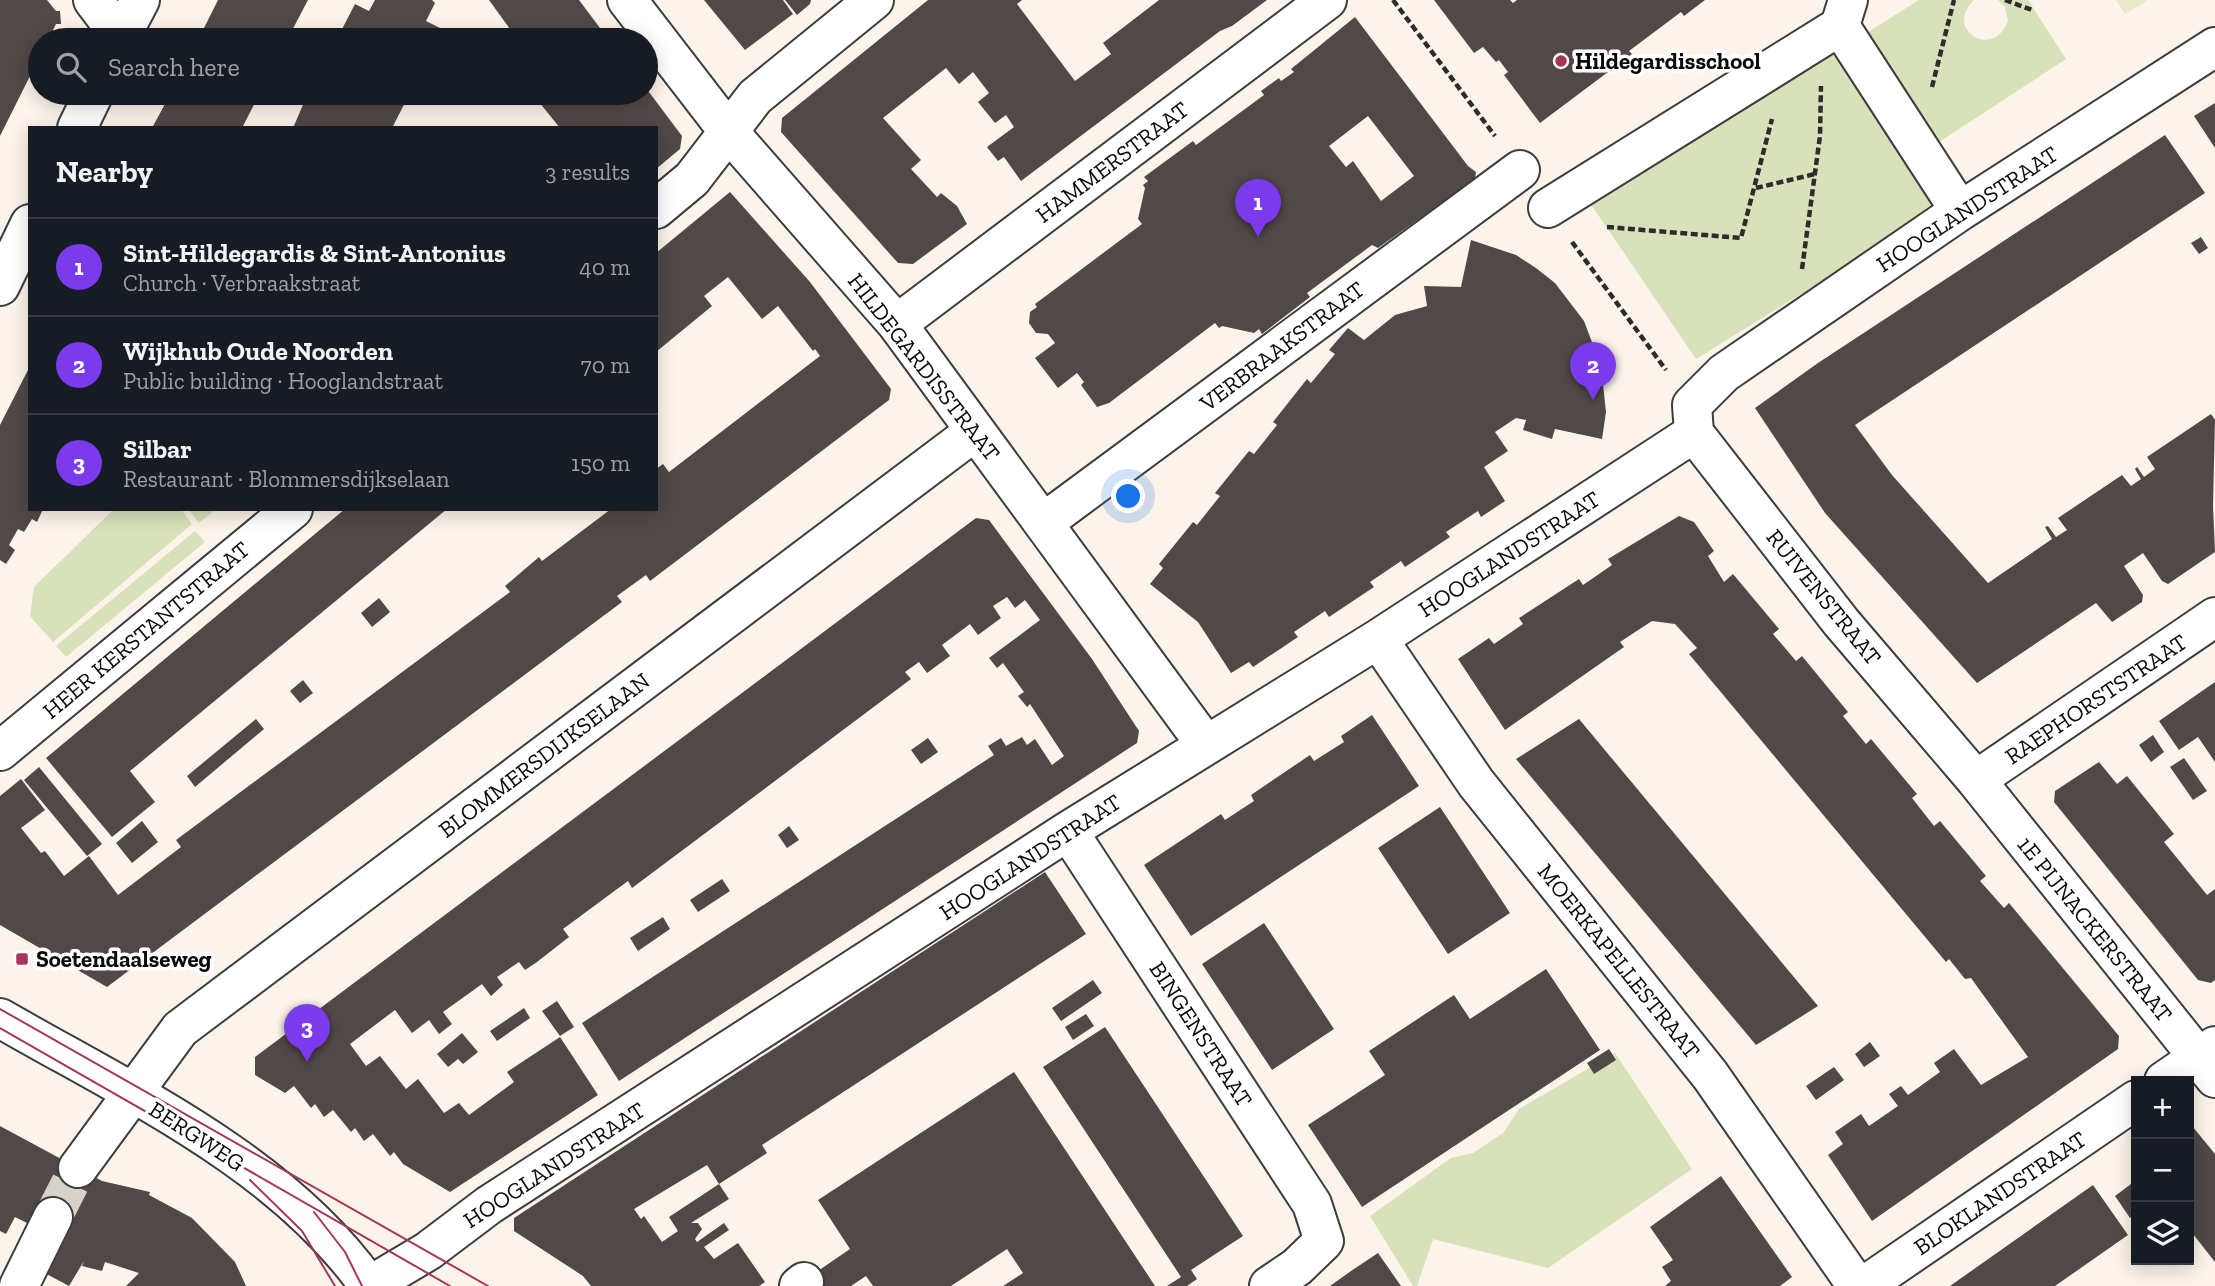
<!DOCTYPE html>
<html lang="en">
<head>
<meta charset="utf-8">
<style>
	:root { --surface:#171b24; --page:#20242c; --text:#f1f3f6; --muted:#9ea1a6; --line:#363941; --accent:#7c3aed }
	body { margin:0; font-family:"Zilla Slab",serif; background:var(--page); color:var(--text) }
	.controls { position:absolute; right:21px; bottom:21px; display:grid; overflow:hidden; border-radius:0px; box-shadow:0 4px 18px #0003 }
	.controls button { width:63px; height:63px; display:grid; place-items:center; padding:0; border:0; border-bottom:2px solid var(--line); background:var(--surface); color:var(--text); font:35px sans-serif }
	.you { position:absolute; left:1129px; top:497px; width:24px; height:24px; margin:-18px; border:5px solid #fff; border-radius:50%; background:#1a73e8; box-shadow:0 0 0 10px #1a73e833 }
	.badge { display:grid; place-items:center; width:46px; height:46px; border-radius:50%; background:var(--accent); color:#fff; font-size:23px; font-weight:700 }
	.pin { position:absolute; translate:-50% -58px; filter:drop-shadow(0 2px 4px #0008) }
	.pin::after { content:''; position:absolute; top:37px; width:24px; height:21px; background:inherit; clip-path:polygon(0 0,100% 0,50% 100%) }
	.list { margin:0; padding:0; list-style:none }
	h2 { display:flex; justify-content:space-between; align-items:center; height:91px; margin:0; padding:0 28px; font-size:30px }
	h2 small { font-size:23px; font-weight:400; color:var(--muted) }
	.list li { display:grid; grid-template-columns:46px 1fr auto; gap:21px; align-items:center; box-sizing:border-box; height:98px; padding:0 28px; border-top:2px solid var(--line) }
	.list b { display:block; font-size:26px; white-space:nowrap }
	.list p { margin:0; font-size:23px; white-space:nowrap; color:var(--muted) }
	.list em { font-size:23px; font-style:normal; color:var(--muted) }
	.icon { flex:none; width:38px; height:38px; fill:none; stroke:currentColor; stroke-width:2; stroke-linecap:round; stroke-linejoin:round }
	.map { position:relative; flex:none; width:2215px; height:1286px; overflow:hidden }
	.search { position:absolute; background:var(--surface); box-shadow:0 4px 18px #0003; left:28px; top:28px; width:630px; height:77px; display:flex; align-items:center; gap:18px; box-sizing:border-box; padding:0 24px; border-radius:38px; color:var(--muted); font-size:26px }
	.panel { position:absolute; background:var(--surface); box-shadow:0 4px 18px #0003; left:28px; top:126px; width:630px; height:385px; border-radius:0px }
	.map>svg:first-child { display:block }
</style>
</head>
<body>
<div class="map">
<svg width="2215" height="1286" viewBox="0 0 2215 1286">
	<rect width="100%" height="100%" fill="#fcf4ea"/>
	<path fill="#d8e1b9" d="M 1919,0 L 1974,0 C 1943,29 1993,61 2008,21 L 2005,7 L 1998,0 L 2028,0 L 2066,59 L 1933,146 L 1860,37 Z
		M 1840,45 L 1945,205 L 1696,359 L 1588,200 Z
		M 114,509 L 181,509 L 192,524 L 53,642 L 30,616 L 34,587 Z
		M 188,509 L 216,509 L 199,523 Z
		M 195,531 L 205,542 L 66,657 L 56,646 Z
		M 1615,1053 L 1692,1169 L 1548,1268 L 1433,1239 L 1417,1286 L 1413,1286 L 1370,1216 L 1451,1158 L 1473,1153 L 1503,1133 L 1519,1109 Z"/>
	<path fill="#e7eac9" d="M 2116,0 L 2148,0 L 2125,14 Z"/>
	<path fill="#514948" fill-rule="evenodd" d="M 0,0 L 47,0 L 56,11 L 60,11 L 61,24 L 56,24 L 48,40 L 40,40 L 40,56 L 0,136 Z
		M 218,0 L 308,0 L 287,40 L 198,40 Z
		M 375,0 L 432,0 L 435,3 L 426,21 L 442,29 L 437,40 L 345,40 L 347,37 L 340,33 L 355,4 L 369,11 Z
		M 489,0 L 579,0 L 609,40 L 518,40 Z
		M 704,0 L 783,0 L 793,14 L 745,50 Z
		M 785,0 L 811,0 L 810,4 L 797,15 Z
		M 928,0 L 1022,0 L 1017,4 L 1075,81 L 1111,54 L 1103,43 L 1159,0 L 1267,0 L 1232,26 L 1220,31 L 1021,181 L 1004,157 L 998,161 L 987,147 L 1014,127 L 1006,115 L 995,123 L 978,102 L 989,93 L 973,72 L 959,84 L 946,68 L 883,118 L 921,160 L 911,169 L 937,197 L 941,193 L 957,206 L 967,224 L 913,264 L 898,263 L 781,132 L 782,118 Z
		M 1434,0 L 1510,0 L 1513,3 L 1517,0 L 1705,0 L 1684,16 L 1681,12 L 1629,51 L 1632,54 L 1540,123 L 1504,75 L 1508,72 L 1499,60 L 1496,62 L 1483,47 L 1474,53 Z
		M 1355,17 L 1468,166 L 1476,172 L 1475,179 L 1378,248 L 1372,245 L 1307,293 L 1310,297 L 1262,334 L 1259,329 L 1254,333 L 1222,326 L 1219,328 L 1215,323 L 1109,403 L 1097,407 L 1081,385 L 1084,382 L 1077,373 L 1058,388 L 1035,358 L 1055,343 L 1048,334 L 1036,333 L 1029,323 L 1030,312 L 1037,307 L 1035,304 L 1142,224 L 1138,219 L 1145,188 L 1143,185 L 1148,181 L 1144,177 L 1193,141 L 1196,145 L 1264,95 L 1261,91 L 1279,78 L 1281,81 L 1294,72 L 1291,69 ZM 1368,116 L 1414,176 L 1381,201 L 1353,161 L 1346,167 L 1329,146 Z
		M 646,88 L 682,136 L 680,149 L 656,169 L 656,128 L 560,128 L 539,102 L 551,93 L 646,93 Z
		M 171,93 L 260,93 L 242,128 L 152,128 Z
		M 308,93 L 410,93 L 392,128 L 293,128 Z
		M 2215,103 L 2215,148 L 2194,116 Z
		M 2165,135 L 2205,193 L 1855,425 L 1892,475 L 1988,583 L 2052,539 L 2045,527 L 2048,526 L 2056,537 L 2067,530 L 2058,518 L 2122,475 L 2131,486 L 2141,479 L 2135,469 L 2137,467 L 2144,477 L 2155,469 L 2147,457 L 2211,414 L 2215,420 L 2213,506 L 2215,552 L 2168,584 L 2162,581 L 2143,553 L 2124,566 L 2143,595 L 2142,602 L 2112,622 L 2096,603 L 1977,683 L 1825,513 L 1755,408 L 1818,363 Z
		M 730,192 L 810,282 L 891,389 L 889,400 L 650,581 L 646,575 L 617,596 L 622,602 L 107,987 L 0,925 L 0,796 L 21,779 L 45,810 L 21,828 L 41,853 L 45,851 L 64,876 L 89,856 L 118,895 L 181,847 L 176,840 L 510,592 L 505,586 L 539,557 L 542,561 L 611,509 L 656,509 L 656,469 L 663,464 L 669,472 L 820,356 L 815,349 L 813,351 L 778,306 L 762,319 L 728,277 L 704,296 L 712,306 L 656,352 L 656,253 Z
		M 2201,237 L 2208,248 L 2199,254 L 2191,243 Z
		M 1471,240 L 1516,255 L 1536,268 L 1555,283 L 1584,321 L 1601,366 L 1606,412 L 1602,439 L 1555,429 L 1552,439 L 1523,430 L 1526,420 L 1516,418 L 1495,432 L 1508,451 L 1484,467 L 1505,501 L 1481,517 L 1478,511 L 1446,532 L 1450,537 L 1405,567 L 1401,561 L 1370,582 L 1374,587 L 1329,617 L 1325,611 L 1294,632 L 1298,637 L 1253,667 L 1249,662 L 1231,673 L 1198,622 L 1150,584 L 1163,568 L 1159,564 L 1193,522 L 1197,525 L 1220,496 L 1215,493 L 1249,451 L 1254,454 L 1277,425 L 1273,422 L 1307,379 L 1311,383 L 1335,354 L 1329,350 L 1348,328 L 1364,340 L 1395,315 L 1427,306 L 1424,286 L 1461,287 Z
		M 30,366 L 30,509 L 43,509 L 37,522 L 32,519 L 24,532 L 18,529 L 9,545 L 15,550 L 6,564 L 0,560 L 0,425 Z
		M 345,509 L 447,509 L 130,771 L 155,802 L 112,837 L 46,758 Z
		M 1679,516 L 1694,522 L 1714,551 L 1708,556 L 1724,582 L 1733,574 L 1779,629 L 1773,634 L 1796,661 L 1802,656 L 1848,712 L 1843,716 L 1866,744 L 1871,739 L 1917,794 L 1912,798 L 1934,826 L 1940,821 L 1986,876 L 1980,881 L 2004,908 L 2009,903 L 2119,1036 L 2118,1049 L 1872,1221 L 1828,1155 L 1843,1144 L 1835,1132 L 1861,1114 L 1869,1126 L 1898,1106 L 1889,1094 L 1901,1086 L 1908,1095 L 1940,1072 L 1934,1063 L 1954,1049 L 1981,1085 L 2028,1057 L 1971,978 L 1965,979 L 1949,959 L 1946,962 L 1689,654 L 1697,648 L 1675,624 L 1652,621 L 1620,642 L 1624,647 L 1505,730 L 1458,659 L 1489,638 L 1494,644 L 1523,624 L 1519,618 L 1579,579 L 1583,585 L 1612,565 L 1608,559 Z
		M 976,518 L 989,520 L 1092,659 L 1139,731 L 1137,743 L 619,1081 L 582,1023 L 994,755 L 988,746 L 1001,738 L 1006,746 L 1022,737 L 1027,745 L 1035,739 L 1052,765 L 1064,756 L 1030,704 L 1027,707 L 1018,696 L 1024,692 L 1003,663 L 997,668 L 989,658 L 1040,620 L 1025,600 L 1015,608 L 1007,597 L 993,606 L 1001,618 L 978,635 L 970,624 L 942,645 L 950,656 L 927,673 L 919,662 L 905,672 L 911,679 L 883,700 L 632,888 L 628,881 L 563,929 L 569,937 L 537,962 L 525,970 L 519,962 L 497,977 L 503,985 L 491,996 L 482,984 L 443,1012 L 452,1024 L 439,1034 L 429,1020 L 412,1033 L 395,1010 L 350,1044 L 366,1066 L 380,1056 L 406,1089 L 418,1079 L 444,1113 L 459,1103 L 469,1115 L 514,1082 L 507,1072 L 560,1037 L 598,1095 L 450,1192 L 403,1164 L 394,1152 L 390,1156 L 373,1134 L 364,1141 L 355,1128 L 351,1132 L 333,1110 L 324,1117 L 315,1104 L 311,1108 L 294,1086 L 285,1093 L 255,1075 L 255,1057 Z
		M 379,598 L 390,612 L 372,627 L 361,613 Z
		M 303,680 L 313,693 L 300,703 L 290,691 Z
		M 2215,682 L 2215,762 L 2198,737 L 2179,750 L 2159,721 Z
		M 1372,715 L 1419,786 L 1191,936 L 1144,865 L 1221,814 L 1225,820 L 1254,801 L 1251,795 L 1310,755 L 1314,761 L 1344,742 L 1341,736 Z
		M 256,719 L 264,729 L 195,787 L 187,776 Z
		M 1579,719 L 1739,911 L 1818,1006 L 1756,1045 L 1516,759 Z
		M 2153,735 L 2164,752 L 2151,762 L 2139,745 Z
		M 928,738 L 938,752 L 921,764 L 911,750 Z
		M 2184,758 L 2207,791 L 2193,800 L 2170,767 Z
		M 2099,762 L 2117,784 L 2127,776 L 2174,834 L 2164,842 L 2207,895 L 2215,889 L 2215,980 L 2211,983 L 2198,980 L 2054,802 L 2055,791 Z
		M 39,767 L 102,844 L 87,856 L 24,780 Z
		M 1440,807 L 1510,913 L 1448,954 L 1378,848 Z
		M 142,821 L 158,842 L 132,863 L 116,843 Z
		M 789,826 L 799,840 L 787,848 L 778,835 Z
		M 1045,872 L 1086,934 L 762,1145 L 767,1153 L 719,1184 L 707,1165 L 634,1209 L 641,1219 L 644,1216 L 662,1242 L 678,1231 L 669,1217 L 719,1184 L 729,1199 L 691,1223 L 698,1223 L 702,1229 L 695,1239 L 697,1242 L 724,1223 L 729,1230 L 704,1247 L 714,1259 L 738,1243 L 765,1282 L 759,1286 L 591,1286 L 583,1276 L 514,1231 L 514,1218 Z
		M 722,879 L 730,891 L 698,912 L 690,900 Z
		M 663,917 L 670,929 L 638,951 L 630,938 Z
		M 1264,923 L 1334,1029 L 1272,1070 L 1202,964 Z
		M 1546,969 L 1600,1050 L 1362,1207 L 1308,1125 L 1385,1075 L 1369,1051 L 1454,995 L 1470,1019 Z
		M 1093,980 L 1102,993 L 1061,1021 L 1052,1008 Z
		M 557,1001 L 574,1027 L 560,1036 L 542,1011 Z
		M 524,1008 L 530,1018 L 497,1041 L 490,1031 Z
		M 1086,1014 L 1094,1026 L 1073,1040 L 1065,1027 Z
		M 1105,1027 L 1243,1236 L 1191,1270 L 1197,1279 L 1187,1286 L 1167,1286 L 1181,1277 L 1043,1067 Z
		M 462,1033 L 478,1052 L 463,1064 L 458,1059 L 448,1067 L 437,1054 Z
		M 1870,1042 L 1880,1056 L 1864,1067 L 1855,1054 Z
		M 1609,1049 L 1616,1060 L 1594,1074 L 1587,1063 Z
		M 1834,1067 L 1844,1080 L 1816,1100 L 1806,1086 Z
		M 1014,1072 L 1155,1286 L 1003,1286 L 1023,1273 L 1007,1249 L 951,1286 L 873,1286 L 866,1276 L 851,1286 L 820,1286 L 812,1275 L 850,1249 L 818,1200 Z
		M 0,1126 L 102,1181 L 150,1192 L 149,1195 L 192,1218 L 235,1262 L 246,1286 L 126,1286 L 139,1273 L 105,1262 L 102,1271 L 82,1266 L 84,1261 L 69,1286 L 39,1270 L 35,1227 L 15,1217 L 6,1234 L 0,1231 Z
		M 2189,1126 L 2193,1127 L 2215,1154 L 2215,1262 L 2189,1229 Z
		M 1721,1176 L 1792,1277 L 1780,1286 L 1665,1286 L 1671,1281 L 1662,1267 L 1673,1260 L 1650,1227 Z
		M 2131,1184 L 2136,1191 L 2136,1213 L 2130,1218 L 2115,1196 Z
		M 2093,1185 L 2128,1235 L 2055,1286 L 1950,1286 Z
		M 1378,1253 L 1401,1286 L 1330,1286 L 1351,1271 Z"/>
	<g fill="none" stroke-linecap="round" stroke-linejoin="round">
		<path stroke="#d8d1c8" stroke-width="38" stroke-dasharray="38 19" stroke-linecap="butt" d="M 53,1217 L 78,1168"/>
		<defs>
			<path id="minor" d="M 93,0 L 121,37
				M 627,0 L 728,131 L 897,324 L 1206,745
				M 1840,26 L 1960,211
				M 119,40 L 140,0
				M 2215,47 L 1960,211 L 1724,373 L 1692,405 L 1694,433 L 1841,622 L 1976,780 L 2215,1078
				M 77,128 L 94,93
				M 1548,208 L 1840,26 L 1848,0
				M 656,209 L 692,179 L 755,97 L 874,0
				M 0,286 L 30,224
				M 897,324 L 1327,0
				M 1043,523 L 1520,170
				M 1378,639 L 1476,783 L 1710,1075 L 1857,1286
				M 0,751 L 293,509
				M 1976,780 L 2215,617
				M 1068,831 L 1312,1204 L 1324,1241 L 1297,1267 L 1269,1286
				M 0,1018 C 128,1092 282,1162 369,1286
				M 2164,1081 L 2215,1046
				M 78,1168 L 180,1029 L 974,432
				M 19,1286 L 53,1217
				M 369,1286 L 428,1251 L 489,1205 L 1068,831 L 1378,639 L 1694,433
				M 799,1286 L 804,1282
				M 1864,1286 L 2136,1100"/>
		</defs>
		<use href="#minor" stroke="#3d3d3d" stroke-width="42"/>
		<path stroke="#2c2c2c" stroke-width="4.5" stroke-dasharray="7 3.5" stroke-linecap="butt" d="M 1393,0 L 1495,136
			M 2005,0 L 2032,10
			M 1932,87 L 1954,0
			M 1756,188 L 1815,174
			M 1607,227 L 1741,238 L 1772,119
			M 1572,242 L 1666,370
			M 1802,269 L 1820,136 L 1821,86"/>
		<use href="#minor" stroke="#fff" stroke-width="38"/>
		<path stroke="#a63658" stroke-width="2" d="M 0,1009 L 488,1286
			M 0,1028 L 450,1286
			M 250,1180 L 302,1231 L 335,1286
			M 314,1212 L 345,1252 L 362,1286"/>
	</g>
	<g fill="#a63658" stroke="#fff" stroke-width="2.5">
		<circle cx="1561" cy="61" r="7"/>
		<rect x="15" y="952" width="14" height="14" rx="3.5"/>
	</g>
	<g text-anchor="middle" stroke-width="7" stroke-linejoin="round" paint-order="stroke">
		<g font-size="23" font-weight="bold" fill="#0a0a0a" stroke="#fff" text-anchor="start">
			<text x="1575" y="69">Hildegardisschool</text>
			<text x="36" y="967">Soetendaalseweg</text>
		</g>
		<g font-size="23" fill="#0a0a0a" stroke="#fff">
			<text transform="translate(1112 162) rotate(-37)" y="8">HAMMERSTRAAT</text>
			<text transform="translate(1967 209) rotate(-33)" y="8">HOOGLANDSTRAAT</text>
			<text transform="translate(1282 346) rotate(-37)" y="8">VERBRAAKSTRAAT</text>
			<text transform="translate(924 367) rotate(52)" y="8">HILDEGARDISSTRAAT</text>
			<text transform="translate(1509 554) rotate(-33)" y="8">HOOGLANDSTRAAT</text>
			<text transform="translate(1824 597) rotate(51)" y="8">RUIVENSTRAAT</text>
			<text transform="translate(146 630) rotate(-40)" y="8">HEER KERSTANTSTRAAT</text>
			<text transform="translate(2096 699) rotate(-34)" y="8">RAEPHORSTSTRAAT</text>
			<text transform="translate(544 755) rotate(-37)" y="8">BLOMMERSDIJKSELAAN</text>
			<text transform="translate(1030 857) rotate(-33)" y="8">HOOGLANDSTRAAT</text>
			<text transform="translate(2095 929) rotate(51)" y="8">1E PIJNACKERSTRAAT</text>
			<text transform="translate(1619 961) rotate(51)" y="8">MOERKAPELLESTRAAT</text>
			<text transform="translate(1201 1034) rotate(57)" y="8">BINGENSTRAAT</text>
			<text transform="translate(197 1136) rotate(33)" y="8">BERGWEG</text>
			<text transform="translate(554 1165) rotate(-33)" y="8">HOOGLANDSTRAAT</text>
			<text transform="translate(2000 1193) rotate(-34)" y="8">BLOKLANDSTRAAT</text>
		</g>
	</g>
</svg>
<div class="controls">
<button>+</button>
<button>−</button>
<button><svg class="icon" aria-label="layers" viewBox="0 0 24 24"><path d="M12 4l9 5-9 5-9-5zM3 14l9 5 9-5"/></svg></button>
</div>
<div class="you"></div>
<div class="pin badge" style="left:1258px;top:237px">1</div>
<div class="pin badge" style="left:1593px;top:400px">2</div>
<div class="pin badge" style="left:307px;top:1062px">3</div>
<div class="search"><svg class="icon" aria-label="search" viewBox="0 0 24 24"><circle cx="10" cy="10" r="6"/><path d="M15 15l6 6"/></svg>Search here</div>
<section class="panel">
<h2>Nearby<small>3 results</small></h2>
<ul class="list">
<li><span class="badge">1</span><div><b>Sint-Hildegardis &amp; Sint-Antonius</b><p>Church · Verbraakstraat</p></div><em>40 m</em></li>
<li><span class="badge">2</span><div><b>Wijkhub Oude Noorden</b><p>Public building · Hooglandstraat</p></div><em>70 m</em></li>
<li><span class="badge">3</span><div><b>Silbar</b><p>Restaurant · Blommersdijkselaan</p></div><em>150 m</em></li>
</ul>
</section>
</div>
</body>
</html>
